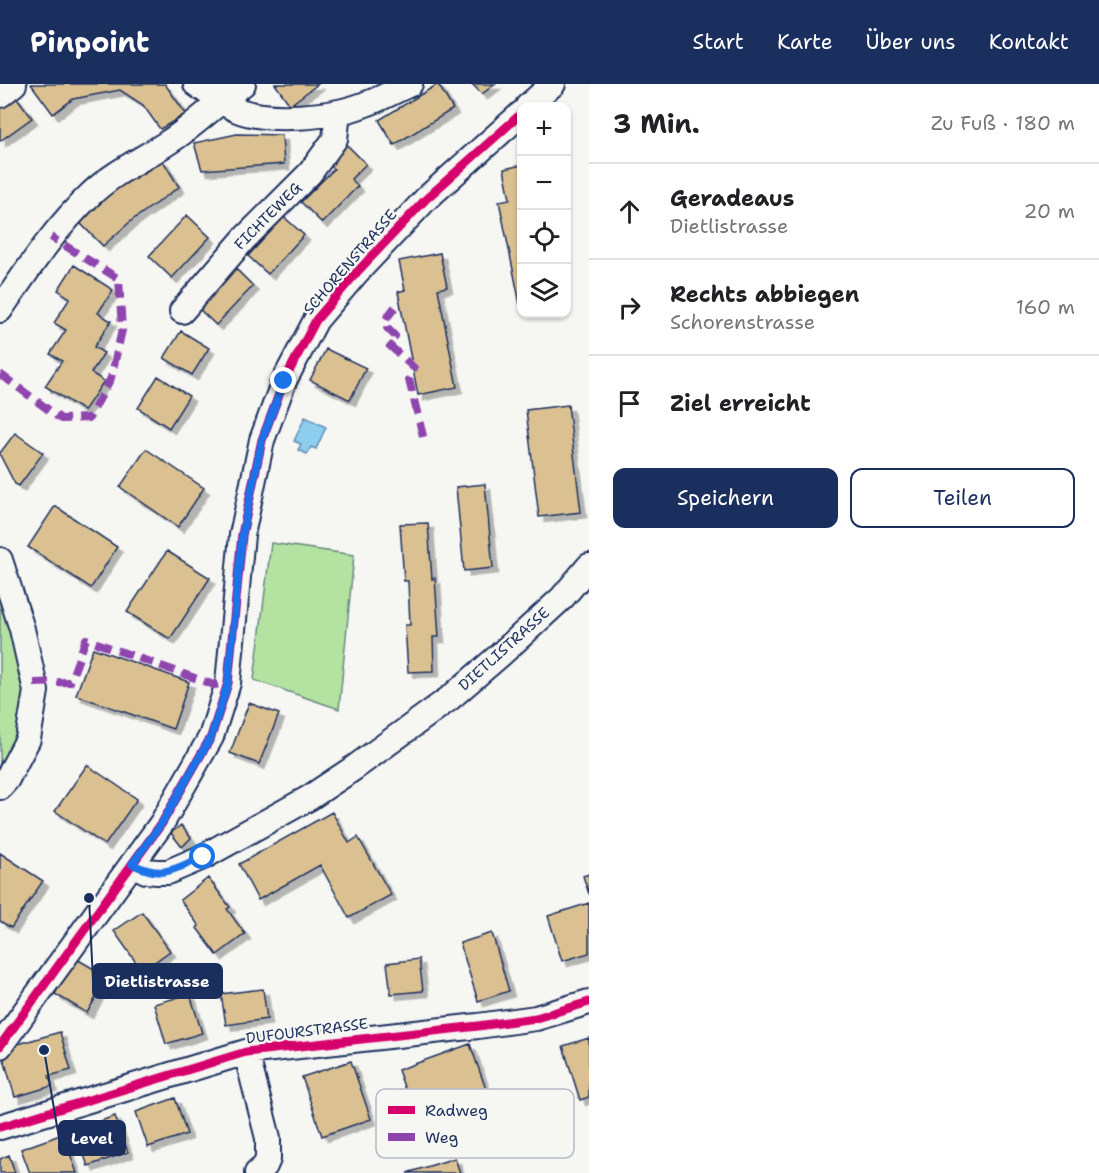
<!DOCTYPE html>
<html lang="de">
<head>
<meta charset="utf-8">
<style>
	:root { --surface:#fff; --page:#f6f6f6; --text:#202124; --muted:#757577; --line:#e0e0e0; --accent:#1b2f5e }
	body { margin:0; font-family:"Shantell Sans",sans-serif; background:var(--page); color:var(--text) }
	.controls { position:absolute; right:18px; top:18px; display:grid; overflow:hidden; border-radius:12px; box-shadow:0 2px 4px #0004 }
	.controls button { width:54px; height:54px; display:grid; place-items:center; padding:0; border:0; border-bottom:2px solid var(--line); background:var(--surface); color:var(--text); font:30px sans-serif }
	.stop { position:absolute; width:18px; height:18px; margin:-14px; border:4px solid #1a73e8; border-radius:50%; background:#fff }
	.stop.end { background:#1a73e8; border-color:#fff; box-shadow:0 2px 6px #0008 }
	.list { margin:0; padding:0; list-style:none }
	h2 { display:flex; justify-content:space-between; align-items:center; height:78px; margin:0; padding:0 24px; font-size:26px }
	h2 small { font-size:20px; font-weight:400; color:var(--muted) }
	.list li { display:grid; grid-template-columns:39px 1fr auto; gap:18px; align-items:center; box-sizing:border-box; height:96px; padding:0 24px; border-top:2px solid var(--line) }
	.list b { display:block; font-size:22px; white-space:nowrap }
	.list p { margin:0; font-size:20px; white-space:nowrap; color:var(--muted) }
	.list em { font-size:20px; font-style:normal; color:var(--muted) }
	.actions { display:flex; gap:12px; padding:18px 24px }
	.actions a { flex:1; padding:14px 0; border:2px solid var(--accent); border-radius:12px; text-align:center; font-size:21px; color:var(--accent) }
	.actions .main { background:var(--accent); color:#fff }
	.icon { flex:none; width:33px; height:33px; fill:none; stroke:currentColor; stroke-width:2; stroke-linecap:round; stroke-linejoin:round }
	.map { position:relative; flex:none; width:589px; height:1089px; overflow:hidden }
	header { display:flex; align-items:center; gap:36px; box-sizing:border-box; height:84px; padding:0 30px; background:var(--accent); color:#fff }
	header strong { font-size:28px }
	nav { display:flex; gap:33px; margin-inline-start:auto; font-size:21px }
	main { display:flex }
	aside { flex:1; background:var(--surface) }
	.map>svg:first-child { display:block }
</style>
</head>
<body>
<header>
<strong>Pinpoint</strong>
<nav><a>Start</a><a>Karte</a><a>Über uns</a><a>Kontakt</a></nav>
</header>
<main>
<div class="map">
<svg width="589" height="1089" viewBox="0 0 589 1089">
	<defs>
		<filter id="shadow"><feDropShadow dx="5.5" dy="5.5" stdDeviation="0" flood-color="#0004"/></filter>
	</defs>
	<rect width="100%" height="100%" fill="#f6f6f2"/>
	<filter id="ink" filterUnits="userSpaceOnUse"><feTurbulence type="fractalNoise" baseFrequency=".0167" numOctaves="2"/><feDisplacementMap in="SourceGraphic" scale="12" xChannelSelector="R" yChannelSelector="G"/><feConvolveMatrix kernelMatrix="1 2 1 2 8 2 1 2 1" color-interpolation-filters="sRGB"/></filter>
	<g filter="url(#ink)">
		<path fill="#b3e2a1" stroke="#678880" stroke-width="1.5" d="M 271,459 L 354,471 L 339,625 L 254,596 Z
			M 0,476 L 36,607 L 0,703 Z"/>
		<path fill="#8dceee" stroke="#5f8eb4" stroke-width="1.5" d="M 305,333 L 326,343 L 316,365 L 311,363 L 307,370 L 298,366 L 301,360 L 294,357 Z"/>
		<path fill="#dbc191" stroke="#1b2f5e" stroke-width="1.5" filter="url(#shadow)" d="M 31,0 L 165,0 L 186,30 L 160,45 L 143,21 L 120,6 L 73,15 L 53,30 Z
			M 275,0 L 318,0 L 290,21 Z
			M 438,0 L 453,25 L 394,61 L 379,36 Z
			M 472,0 L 495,0 L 482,10 Z
			M 15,11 L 32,34 L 0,57 L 0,22 Z
			M 237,50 L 282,51 L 284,80 L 202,86 L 194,59 Z
			M 343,57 L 366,80 L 351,95 L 358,102 L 322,139 L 301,118 L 334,85 L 325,76 Z
			M 162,75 L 179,103 L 131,137 L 103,162 L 79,138 L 124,96 Z
			M 522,81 L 522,220 L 520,220 L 499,117 L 510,115 L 504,85 Z
			M 187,131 L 210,153 L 172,194 L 149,172 Z
			M 284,133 L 304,151 L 268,190 L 248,172 Z
			M 440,169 L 447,203 L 438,205 L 457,303 L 418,311 L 398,208 L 405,206 L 399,177 Z
			M 74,181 L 113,206 L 98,229 L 111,237 L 94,263 L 104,269 L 91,289 L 104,297 L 84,327 L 45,302 L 62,277 L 50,270 L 66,246 L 54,239 L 70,214 L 58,206 Z
			M 232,181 L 253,202 L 216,241 L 194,220 Z
			M 181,247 L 209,264 L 192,291 L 164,274 Z
			M 326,265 L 366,284 L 350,316 L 310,296 Z
			M 158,292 L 189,312 L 169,344 L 138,324 Z
			M 568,321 L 581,428 L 539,433 L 526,326 Z
			M 15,349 L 43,369 L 19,402 L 15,400 L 0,371 L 0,369 Z
			M 146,365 L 204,404 L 178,443 L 120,403 Z
			M 485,400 L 493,484 L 464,487 L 456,403 Z
			M 55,422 L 117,463 L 91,504 L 28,463 Z
			M 428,439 L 432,495 L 435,494 L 439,553 L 433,553 L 434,587 L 408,588 L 405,541 L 410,541 L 408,497 L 404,497 L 400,440 Z
			M 167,467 L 210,494 L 170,555 L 127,528 Z
			M 93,564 L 189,598 L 173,645 L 76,611 Z
			M 249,619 L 279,630 L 259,680 L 230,669 Z
			M 87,681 L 137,715 L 105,761 L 55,727 Z
			M 332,728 L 349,759 L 358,753 L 391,811 L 349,834 L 320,781 L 258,816 L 239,780 Z
			M 181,741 L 191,754 L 182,763 L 171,749 Z
			M 0,769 L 43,797 L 11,844 L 0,837 Z
			M 589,790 L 589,810 L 583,792 Z
			M 208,794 L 230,823 L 227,825 L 245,850 L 217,871 L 197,844 L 199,842 L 180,816 Z
			M 589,819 L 589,869 L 562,877 L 548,832 Z
			M 142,828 L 170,867 L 142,887 L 114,847 Z
			M 492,849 L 509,907 L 478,917 L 460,859 Z
			M 75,874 L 108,893 L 87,929 L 55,910 Z
			M 419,875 L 423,907 L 391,910 L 387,879 Z
			M 263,905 L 267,935 L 226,941 L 221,910 Z
			M 190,910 L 202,949 L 166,960 L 154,920 Z
			M 60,948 L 71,986 L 49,992 L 52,1002 L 15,1013 L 1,965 Z
			M 589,954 L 589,1013 L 580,1016 L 563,962 Z
			M 470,960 L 487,1008 L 415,1034 L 398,986 Z
			M 351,977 L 371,1035 L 322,1052 L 302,993 Z
			M 175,1014 L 187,1050 L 148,1063 L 136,1028 Z
			M 115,1032 L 128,1068 L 88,1082 L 75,1046 Z
			M 63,1050 L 77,1089 L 30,1089 L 21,1065 Z
			M 9,1071 L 15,1089 L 0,1089 L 0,1075 Z
			M 455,1074 L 460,1089 L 407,1089 Z"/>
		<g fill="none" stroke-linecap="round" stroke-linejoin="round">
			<defs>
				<path id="minor" d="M 196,0 C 209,9 221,18 235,25 C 266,39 332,33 363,21 C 379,16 394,7 410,0
					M 0,11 L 14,0
					M 528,22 L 553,0
					M 0,226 C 28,185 55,144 91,110 C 116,86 150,72 179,51 C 201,35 221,16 243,0
					M 182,227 L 244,155 L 310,89 L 335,55 L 338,28
					M 0,476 L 22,545 L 36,607 L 28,655 L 7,695 L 0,703
					M 132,780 L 146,787 L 157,788 L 168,788 L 203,773 L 309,714 L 354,684 L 450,614 L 500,571 L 562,514 L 589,482
					M 0,962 L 162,739 L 211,653 L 228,599 L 242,451 L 262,356 L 284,297 L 316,236 L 357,188 L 426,115 L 522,29
					M 246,968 L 268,1054 L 268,1075 L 265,1082 L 257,1089
					M 0,1043 L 246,968 L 478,942 L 536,934 L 589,918"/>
			</defs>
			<use href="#minor" stroke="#1b2f5e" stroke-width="28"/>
			<use href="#minor" stroke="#f6f6f2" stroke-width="24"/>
			<path stroke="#8e44ad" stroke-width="8" stroke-dasharray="15 8" stroke-linecap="butt" d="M 395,223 L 386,235 L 387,244 L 395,252 L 388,260 L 414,284 L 409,296 L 425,360
				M 0,290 L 61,335 L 89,334 L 111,294 L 122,246 L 119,195 L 51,153
				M 34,599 L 70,598 L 86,555 L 214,601 L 228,599"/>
			<defs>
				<path id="cycleway" d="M 0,962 L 162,739 L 211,653 L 228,599 L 242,451 L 262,356 L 284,297 L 316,236 L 357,188 L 426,115 L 522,29
					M 0,1043 L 246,968 L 478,942 L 536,934 L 589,918"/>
			</defs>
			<use href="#cycleway" stroke="#f6f6f2" stroke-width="13"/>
			<use href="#cycleway" stroke="#d6006c" stroke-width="9"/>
		</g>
	</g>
	<g fill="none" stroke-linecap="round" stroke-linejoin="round" filter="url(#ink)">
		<path stroke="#1a73e8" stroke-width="8" d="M 203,773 C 172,786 164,795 132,780 L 162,739 L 211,653 L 228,599 L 242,451 L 249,418 L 262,356 L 284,297"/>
	</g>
	<g text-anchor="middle" stroke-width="4.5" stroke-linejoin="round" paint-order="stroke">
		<g font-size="15" fill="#1b2f5e" stroke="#f6f6f2">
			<text transform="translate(268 132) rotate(-45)" y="5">FICHTEWEG</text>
			<text transform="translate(350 178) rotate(-49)" y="5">SCHORENSTRASSE</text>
			<text transform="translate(504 565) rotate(-42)" y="5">DIETLISTRASSE</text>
			<text transform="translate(307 947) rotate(-7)" y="5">DUFOURSTRASSE</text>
		</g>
	</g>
	<rect x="376" y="1005" width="198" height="69" rx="9" fill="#f6f6f2" stroke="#b4bac6" stroke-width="1.5"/>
	<rect x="388" y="1022" width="27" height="8" fill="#d6006c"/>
	<rect x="388" y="1049" width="27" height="8" fill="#8e44ad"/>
	<g font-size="16" fill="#1b2f5e">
		<text x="425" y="1032">Radweg</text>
		<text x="425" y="1059">Weg</text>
	</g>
	<path fill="none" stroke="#1b2f5e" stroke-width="2" d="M89 814L93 897M44 966L59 1054"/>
	<g fill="#1b2f5e" stroke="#f6f6f2" stroke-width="2">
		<circle cx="89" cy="814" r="6"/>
		<circle cx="44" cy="966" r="6"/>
	</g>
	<g fill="#1b2f5e" stroke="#1b2f5e" stroke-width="2">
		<rect x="93" y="880" width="129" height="34" rx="6"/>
		<rect x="59" y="1037" width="66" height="34" rx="6"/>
	</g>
	<g font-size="16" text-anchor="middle" font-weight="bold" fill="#fff">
		<text x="157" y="903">Dietlistrasse</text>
		<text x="92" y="1060">Level</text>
	</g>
</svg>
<div class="controls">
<button>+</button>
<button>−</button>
<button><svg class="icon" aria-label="locate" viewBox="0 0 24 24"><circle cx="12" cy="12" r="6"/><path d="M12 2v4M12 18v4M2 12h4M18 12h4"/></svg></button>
<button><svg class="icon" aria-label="layers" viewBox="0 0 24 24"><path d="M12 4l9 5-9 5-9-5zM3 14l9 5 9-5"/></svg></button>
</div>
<div class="stop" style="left:203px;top:773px"></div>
<div class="stop end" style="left:284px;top:297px"></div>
</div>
<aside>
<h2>3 Min.<small>Zu Fuß · 180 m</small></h2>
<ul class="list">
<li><svg class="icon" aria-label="ahead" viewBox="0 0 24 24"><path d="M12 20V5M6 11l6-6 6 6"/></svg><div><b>Geradeaus</b><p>Dietlistrasse</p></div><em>20 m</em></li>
<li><svg class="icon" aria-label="right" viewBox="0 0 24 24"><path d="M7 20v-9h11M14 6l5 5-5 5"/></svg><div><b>Rechts abbiegen</b><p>Schorenstrasse</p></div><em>160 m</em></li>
<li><svg class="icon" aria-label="arrive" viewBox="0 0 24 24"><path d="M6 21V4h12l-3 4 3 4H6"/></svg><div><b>Ziel erreicht</b></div></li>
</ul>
<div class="actions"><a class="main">Speichern</a><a>Teilen</a></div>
</aside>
</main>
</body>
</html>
